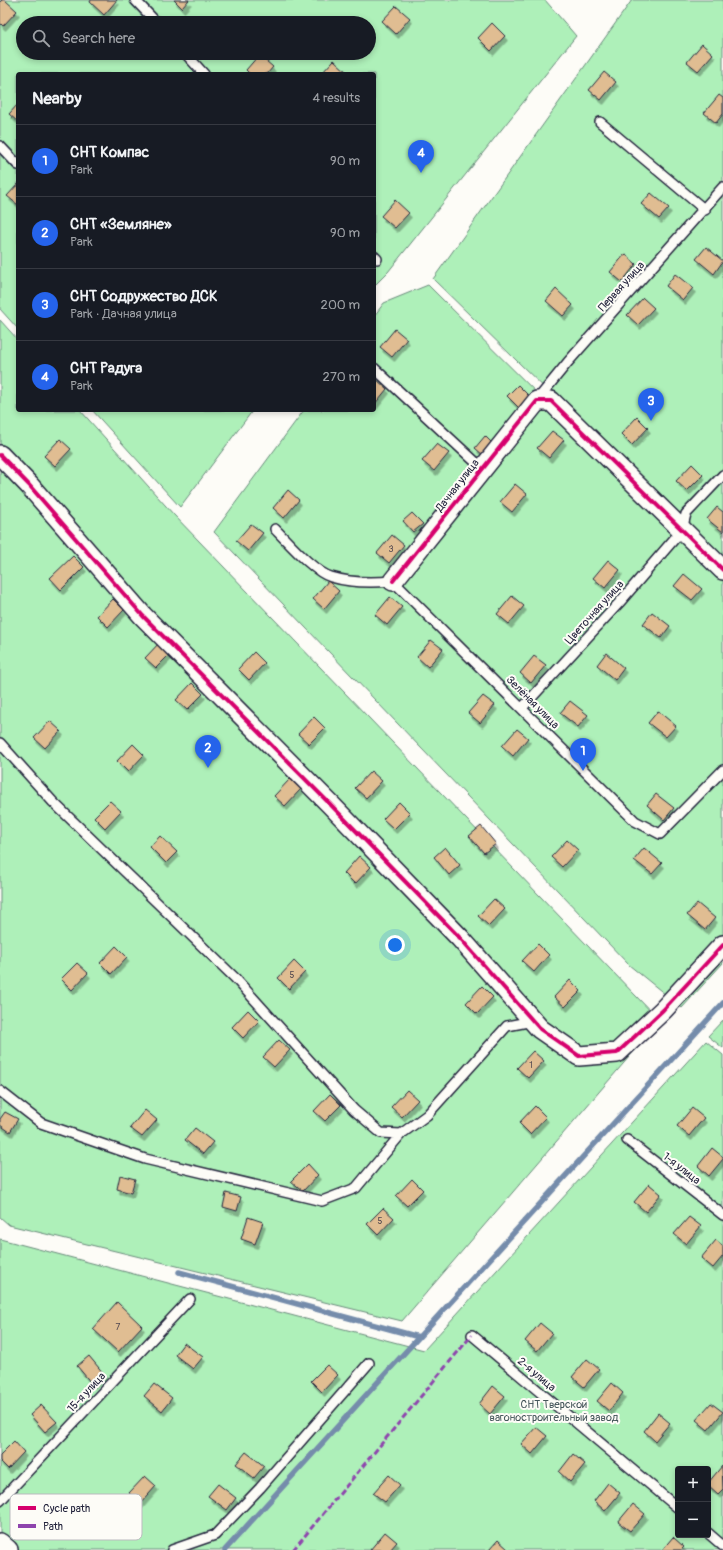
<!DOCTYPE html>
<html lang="en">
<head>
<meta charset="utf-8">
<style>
	:root { --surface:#171b24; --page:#20242c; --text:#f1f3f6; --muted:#9ea1a6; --line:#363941; --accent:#2563eb }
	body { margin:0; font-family:Pangolin,sans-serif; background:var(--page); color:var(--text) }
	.controls { position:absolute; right:12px; bottom:12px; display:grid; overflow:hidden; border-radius:4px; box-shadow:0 2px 6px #0003 }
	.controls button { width:36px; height:36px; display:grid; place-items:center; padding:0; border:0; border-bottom:1px solid var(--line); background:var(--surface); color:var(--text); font:20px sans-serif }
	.you { position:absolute; left:395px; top:945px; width:14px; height:14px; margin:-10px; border:3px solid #fff; border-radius:50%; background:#1a73e8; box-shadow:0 0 0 6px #1a73e833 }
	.badge { display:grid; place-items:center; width:26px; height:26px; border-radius:50%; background:var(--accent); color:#fff; font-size:13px; font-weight:700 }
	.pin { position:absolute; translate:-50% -33px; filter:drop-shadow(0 1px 2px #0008) }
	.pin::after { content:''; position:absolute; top:21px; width:14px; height:12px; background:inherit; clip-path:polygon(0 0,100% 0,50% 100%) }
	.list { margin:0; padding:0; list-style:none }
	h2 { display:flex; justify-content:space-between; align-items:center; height:52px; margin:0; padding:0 16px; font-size:17px }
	h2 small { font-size:13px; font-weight:400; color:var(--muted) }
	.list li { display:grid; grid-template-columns:26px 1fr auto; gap:12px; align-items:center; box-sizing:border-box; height:72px; padding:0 16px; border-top:1px solid var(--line) }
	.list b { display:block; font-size:15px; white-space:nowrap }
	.list p { margin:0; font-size:13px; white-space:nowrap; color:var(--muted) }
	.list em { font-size:13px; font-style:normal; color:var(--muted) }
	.icon { flex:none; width:22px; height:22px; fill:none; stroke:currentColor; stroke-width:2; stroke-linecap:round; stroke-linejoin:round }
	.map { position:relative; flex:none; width:723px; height:1550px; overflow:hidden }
	.search { position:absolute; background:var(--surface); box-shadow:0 2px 6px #0003; left:16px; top:16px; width:360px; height:44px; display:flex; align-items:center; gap:10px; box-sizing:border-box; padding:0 14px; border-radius:22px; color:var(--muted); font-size:15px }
	.panel { position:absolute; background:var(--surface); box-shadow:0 2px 6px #0003; left:16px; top:72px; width:360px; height:340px; border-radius:4px }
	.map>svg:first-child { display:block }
</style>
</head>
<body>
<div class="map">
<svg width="723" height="1550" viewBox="0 0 723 1550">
	<defs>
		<filter id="shadow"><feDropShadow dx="2.5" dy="4.5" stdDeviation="0" flood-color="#0004"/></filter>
	</defs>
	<rect width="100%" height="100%" fill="#fdfcf7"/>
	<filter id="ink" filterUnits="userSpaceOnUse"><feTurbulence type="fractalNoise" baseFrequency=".025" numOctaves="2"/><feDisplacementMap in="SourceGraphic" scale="8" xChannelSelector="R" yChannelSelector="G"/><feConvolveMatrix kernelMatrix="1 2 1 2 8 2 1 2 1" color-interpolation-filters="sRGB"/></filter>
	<g filter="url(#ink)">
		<path fill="#aef0b9" stroke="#68897a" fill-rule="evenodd" d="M 0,0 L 545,0 L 576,36 L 388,272 L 374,286 L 374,74 L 18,74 L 18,329 L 0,309 ZM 23,23 L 369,23 L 369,53 L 23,53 Z
			M 632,0 L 723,0 L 723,562 L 433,279 Z
			M 428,285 L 723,578 L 723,963 L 682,1008 L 629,965 L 214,532 L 304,410 L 374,410 L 374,316 L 384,303 Z
			M 0,320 L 18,340 L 18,410 L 80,410 L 174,515 L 660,1021 L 402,1321 L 9,1225 L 0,1217 Z
			M 92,410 L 253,410 L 180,507 Z
			M 723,1020 L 723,1048 L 708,1036 Z
			M 706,1041 L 723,1055 L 723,1550 L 0,1550 L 0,1239 L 424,1350 ZM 678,1469 L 708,1469 L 708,1535 L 678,1535 Z"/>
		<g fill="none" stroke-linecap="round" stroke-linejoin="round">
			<path stroke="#758cab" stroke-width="5.5" d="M 179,1272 L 419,1337
				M 225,1550 L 723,1003"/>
		</g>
		<path fill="#e0bd92" stroke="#22223b" filter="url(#shadow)" d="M 2,0 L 5,0 L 17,11 L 3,26 L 0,23 L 0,2 Z
			M 91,0 L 117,0 L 104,15 L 90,2 Z
			M 174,0 L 189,0 L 182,8 Z
			M 396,6 L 410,18 L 396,34 L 382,21 Z
			M 222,16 L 229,23 L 216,23 Z
			M 492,23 L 505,36 L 491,51 L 478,38 Z
			M 702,44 L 713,54 L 698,71 L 687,62 Z
			M 259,55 L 273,67 L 267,74 L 250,74 L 246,70 Z
			M 334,60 L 348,73 L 347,74 L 321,74 Z
			M 604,72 L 616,82 L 601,100 L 589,90 Z
			M 719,95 L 723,98 L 723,114 L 716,123 L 704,113 Z
			M 18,104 L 18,122 L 9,114 Z
			M 18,184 L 18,205 L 7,196 Z
			M 651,193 L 669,208 L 659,219 L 641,204 Z
			M 395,200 L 409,213 L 395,228 L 381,216 Z
			M 706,247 L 723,261 L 714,274 L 696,259 Z
			M 625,254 L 636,264 L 622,282 L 610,272 Z
			M 675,274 L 693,288 L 683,300 L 666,286 Z
			M 556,289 L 573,305 L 563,316 L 546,301 Z
			M 643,298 L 654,308 L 638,325 L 627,315 Z
			M 395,329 L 407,339 L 392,357 L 380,347 Z
			M 376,379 L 387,389 L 374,405 L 374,381 Z
			M 518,385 L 534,401 L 523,412 L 507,396 Z
			M 637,417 L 648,428 L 632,445 L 621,434 Z
			M 552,431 L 564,440 L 549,458 L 537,448 Z
			M 485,436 L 494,445 L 484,456 L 475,448 Z
			M 60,439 L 71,449 L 55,466 L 44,456 Z
			M 437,444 L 449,453 L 434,471 L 422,461 Z
			M 692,464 L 703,475 L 687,491 L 676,481 Z
			M 515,484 L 527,494 L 512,512 L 500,502 Z
			M 288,490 L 299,500 L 284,518 L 273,508 Z
			M 717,507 L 723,512 L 723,532 L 707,519 Z
			M 412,513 L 423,524 L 413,532 L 403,521 Z
			M 251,524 L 263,533 L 248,551 L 236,541 Z
			M 392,535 L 404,545 L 389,563 L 377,553 Z
			M 73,556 L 84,567 L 61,590 L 50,578 Z
			M 608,560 L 620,570 L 605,588 L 593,578 Z
			M 684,574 L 702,589 L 692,600 L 674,586 Z
			M 328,581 L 339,591 L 324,609 L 313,599 Z
			M 512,596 L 524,606 L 509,624 L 497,614 Z
			M 390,597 L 402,607 L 387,625 L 375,615 Z
			M 113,599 L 124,610 L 108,627 L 97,616 Z
			M 652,612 L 670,626 L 661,638 L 643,624 Z
			M 431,640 L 443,649 L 428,667 L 417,657 Z
			M 161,641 L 172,652 L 156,668 L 145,658 Z
			M 254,652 L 265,663 L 249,680 L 238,669 Z
			M 606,653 L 624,668 L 615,680 L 597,665 Z
			M 534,656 L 546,665 L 531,683 L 520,673 Z
			M 192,683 L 203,694 L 187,710 L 176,700 Z
			M 483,696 L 495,705 L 480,723 L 468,713 Z
			M 570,701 L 588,715 L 578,727 L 560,713 Z
			M 658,711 L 676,726 L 666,737 L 648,723 Z
			M 314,717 L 325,728 L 309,744 L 298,734 Z
			M 50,721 L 61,731 L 45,748 L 34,738 Z
			M 517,729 L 528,738 L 513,756 L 502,746 Z
			M 133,744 L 144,755 L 128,772 L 117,761 Z
			M 371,771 L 382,781 L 366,798 L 355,788 Z
			M 290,779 L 301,789 L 285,806 L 274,796 Z
			M 656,794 L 674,808 L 664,820 L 647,805 Z
			M 110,801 L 121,811 L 105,828 L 94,817 Z
			M 399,802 L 410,813 L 394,829 L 383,819 Z
			M 481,826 L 496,844 L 484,853 L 469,836 Z
			M 160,836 L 177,852 L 166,863 L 150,847 Z
			M 567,840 L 578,850 L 562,867 L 551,857 Z
			M 445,847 L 460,865 L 449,875 L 434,857 Z
			M 644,848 L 662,863 L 652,874 L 634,860 Z
			M 359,856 L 371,867 L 355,884 L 344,873 Z
			M 494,899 L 505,909 L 489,926 L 478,916 Z
			M 697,903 L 715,918 L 705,930 L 687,915 Z
			M 538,944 L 549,955 L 534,972 L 522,961 Z
			M 116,946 L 127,957 L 111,974 L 100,963 Z
			M 294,961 L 305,972 L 289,989 L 278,978 Z
			M 77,963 L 88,973 L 72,990 L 61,979 Z
			M 570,980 L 581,991 L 565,1007 L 554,997 Z
			M 482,986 L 493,997 L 477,1014 L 466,1003 Z
			M 248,1010 L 259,1021 L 243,1038 L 232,1027 Z
			M 279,1040 L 290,1050 L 274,1067 L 263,1057 Z
			M 533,1051 L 544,1061 L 528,1078 L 517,1068 Z
			M 407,1090 L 418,1100 L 402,1117 L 391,1107 Z
			M 330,1094 L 341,1105 L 325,1121 L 314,1111 Z
			M 535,1106 L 546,1117 L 530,1134 L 519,1123 Z
			M 692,1108 L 704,1118 L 689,1136 L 677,1126 Z
			M 145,1110 L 157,1120 L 142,1137 L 130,1128 Z
			M 5,1112 L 18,1119 L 10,1132 L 0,1125 L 0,1119 Z
			M 195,1128 L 213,1142 L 203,1154 L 185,1140 Z
			M 712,1148 L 723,1157 L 723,1159 L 709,1176 L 698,1166 Z
			M 308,1164 L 318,1175 L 303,1191 L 291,1181 Z
			M 120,1175 L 135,1179 L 131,1193 L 117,1189 Z
			M 412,1179 L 423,1190 L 407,1206 L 396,1196 Z
			M 649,1184 L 661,1194 L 646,1212 L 634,1202 Z
			M 226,1193 L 241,1197 L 237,1211 L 223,1207 Z
			M 383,1208 L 394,1218 L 378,1235 L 367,1224 Z
			M 248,1217 L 263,1222 L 255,1244 L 241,1239 Z
			M 689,1217 L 701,1226 L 686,1244 L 674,1234 Z
			M 716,1240 L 723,1246 L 723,1256 L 713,1268 L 701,1258 Z
			M 117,1302 L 142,1326 L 118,1352 L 93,1329 Z
			M 540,1323 L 552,1333 L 537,1351 L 525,1341 Z
			M 184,1343 L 203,1357 L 193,1369 L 175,1355 Z
			M 89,1356 L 104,1374 L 92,1384 L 77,1366 Z
			M 587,1359 L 599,1369 L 584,1387 L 572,1377 Z
			M 327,1365 L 338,1375 L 322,1392 L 311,1381 Z
			M 612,1383 L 623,1393 L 609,1411 L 597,1401 Z
			M 154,1384 L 172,1398 L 162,1411 L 144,1396 Z
			M 493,1386 L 505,1396 L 490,1414 L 479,1404 Z
			M 711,1403 L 723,1412 L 708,1430 L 696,1420 Z
			M 41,1405 L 57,1422 L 45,1432 L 30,1415 Z
			M 658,1413 L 670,1423 L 655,1441 L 644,1431 Z
			M 536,1427 L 547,1436 L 532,1454 L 521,1444 Z
			M 14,1441 L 24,1452 L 8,1469 L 0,1461 L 0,1455 Z
			M 246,1452 L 264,1466 L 254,1478 L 236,1464 Z
			M 573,1454 L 585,1464 L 570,1482 L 559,1472 Z
			M 722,1466 L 723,1489 L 718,1494 L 708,1485 L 708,1483 Z
			M 389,1475 L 400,1485 L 385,1502 L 373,1493 Z
			M 145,1476 L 156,1486 L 140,1504 L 129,1493 Z
			M 608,1483 L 620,1493 L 605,1511 L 594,1501 Z
			M 218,1484 L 236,1498 L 227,1510 L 208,1496 Z
			M 633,1504 L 645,1514 L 630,1531 L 618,1522 Z
			M 385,1532 L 397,1542 L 390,1550 L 370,1550 Z
			M 673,1537 L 684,1547 L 681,1550 L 662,1550 Z
			M 498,1540 L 509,1550 L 489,1550 Z"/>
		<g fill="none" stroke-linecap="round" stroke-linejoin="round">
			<defs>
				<path id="service" d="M 135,0 L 157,23
					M 185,53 L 204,74
					M 600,122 L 705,210
					M 0,146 L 18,165
					M 374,256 L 377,259
					M 374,368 L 482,468
					M 537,400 L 568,362 L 723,187
					M 275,529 C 288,542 314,572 331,577 C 351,583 372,583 393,581 L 635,821 L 660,834 L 723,770
					M 522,708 L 619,603 L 682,530 L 686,514 L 723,475
					M 0,743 L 53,802 L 235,978 L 354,1110 L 381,1133 L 401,1134 L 427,1115 L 507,1026 L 533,1021
					M 0,1091 L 41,1123 L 145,1159 L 322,1201 L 356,1188 L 401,1134
					M 627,1140 L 723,1215
					M 472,1335 L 678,1508
					M 0,1501 L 190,1299
					M 708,1533 L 723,1546
					M 172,1550 L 215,1535 L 260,1488 L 369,1363"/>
				<path id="minor" d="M 0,455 L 29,485 L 143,616 L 330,804 L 460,938 L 540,1029 L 579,1056 L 617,1053 L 663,1010 L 723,945
					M 393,581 L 537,401 L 551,401 L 723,570
					M 0,1543 L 8,1550"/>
			</defs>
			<use href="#service" stroke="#22223b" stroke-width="12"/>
			<use href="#minor" stroke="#22223b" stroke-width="22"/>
			<use href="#service" stroke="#fdfcf7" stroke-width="9"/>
			<use href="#minor" stroke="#fdfcf7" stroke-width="19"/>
			<path stroke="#8e44ad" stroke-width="3" stroke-dasharray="6 3" stroke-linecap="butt" d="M 293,1550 L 472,1335"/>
			<defs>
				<path id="cycleway" d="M 0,455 L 29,485 L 143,616 L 330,804 L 460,938 L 540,1029 L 579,1056 L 617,1053 L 663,1010 L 723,945
					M 393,581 L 537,401 L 551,401 L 723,570"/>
			</defs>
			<use href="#cycleway" stroke="#fdfcf7" stroke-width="6"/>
			<use href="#cycleway" stroke="#d6006c" stroke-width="4"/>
		</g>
	</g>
	<g text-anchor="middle" stroke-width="4" stroke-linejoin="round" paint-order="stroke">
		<g font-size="9" fill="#524951">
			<text x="391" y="552">3</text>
			<text x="292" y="978">5</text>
			<text x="531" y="1068">1</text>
			<text x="380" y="1224">5</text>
			<text x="118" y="1330">7</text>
		</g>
		<g font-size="11" fill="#22223b" stroke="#fdfcf7">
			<text transform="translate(621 286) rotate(-48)" y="4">Первая улица</text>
			<text transform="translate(457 485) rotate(-52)" y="4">Дачная улица</text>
			<text transform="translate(594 612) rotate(-48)" y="4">Цветочная улица</text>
			<text transform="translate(533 702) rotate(45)" y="4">Зелёная улица</text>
			<text transform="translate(682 1168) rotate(38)" y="4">1-я улица</text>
			<text transform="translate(537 1374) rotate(40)" y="4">2-я улица</text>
			<text transform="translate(86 1392) rotate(-47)" y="4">15-я улица</text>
		</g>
		<g font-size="11" fill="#45565a" stroke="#fdfcf7">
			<text x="554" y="1408">СНТ Тверской<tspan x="554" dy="13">вагоностроительный завод</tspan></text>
		</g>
	</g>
	<rect x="10" y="1494" width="132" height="46" rx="6" fill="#fdfcf7" stroke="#bbbbbf" stroke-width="1"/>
	<rect x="18" y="1506" width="18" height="4" fill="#d6006c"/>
	<rect x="18" y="1524" width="18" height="4" fill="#8e44ad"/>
	<g font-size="11" fill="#22223b">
		<text x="43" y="1512">Cycle path</text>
		<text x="43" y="1530">Path</text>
	</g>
</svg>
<div class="controls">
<button>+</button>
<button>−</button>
</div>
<div class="you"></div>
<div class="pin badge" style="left:583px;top:771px">1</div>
<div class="pin badge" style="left:208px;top:768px">2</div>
<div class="pin badge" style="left:651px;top:421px">3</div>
<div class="pin badge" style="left:421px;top:173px">4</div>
<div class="search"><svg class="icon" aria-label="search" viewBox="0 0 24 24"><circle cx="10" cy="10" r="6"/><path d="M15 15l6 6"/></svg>Search here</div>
<section class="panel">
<h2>Nearby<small>4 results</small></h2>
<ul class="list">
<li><span class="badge">1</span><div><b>СНТ Компас</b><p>Park</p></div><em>90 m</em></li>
<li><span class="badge">2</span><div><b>СНТ «Земляне»</b><p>Park</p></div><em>90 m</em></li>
<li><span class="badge">3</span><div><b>СНТ Содружество ДСК</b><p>Park · Дачная улица</p></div><em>200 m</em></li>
<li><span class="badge">4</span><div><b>СНТ Радуга</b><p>Park</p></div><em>270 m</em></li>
</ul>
</section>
</div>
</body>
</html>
